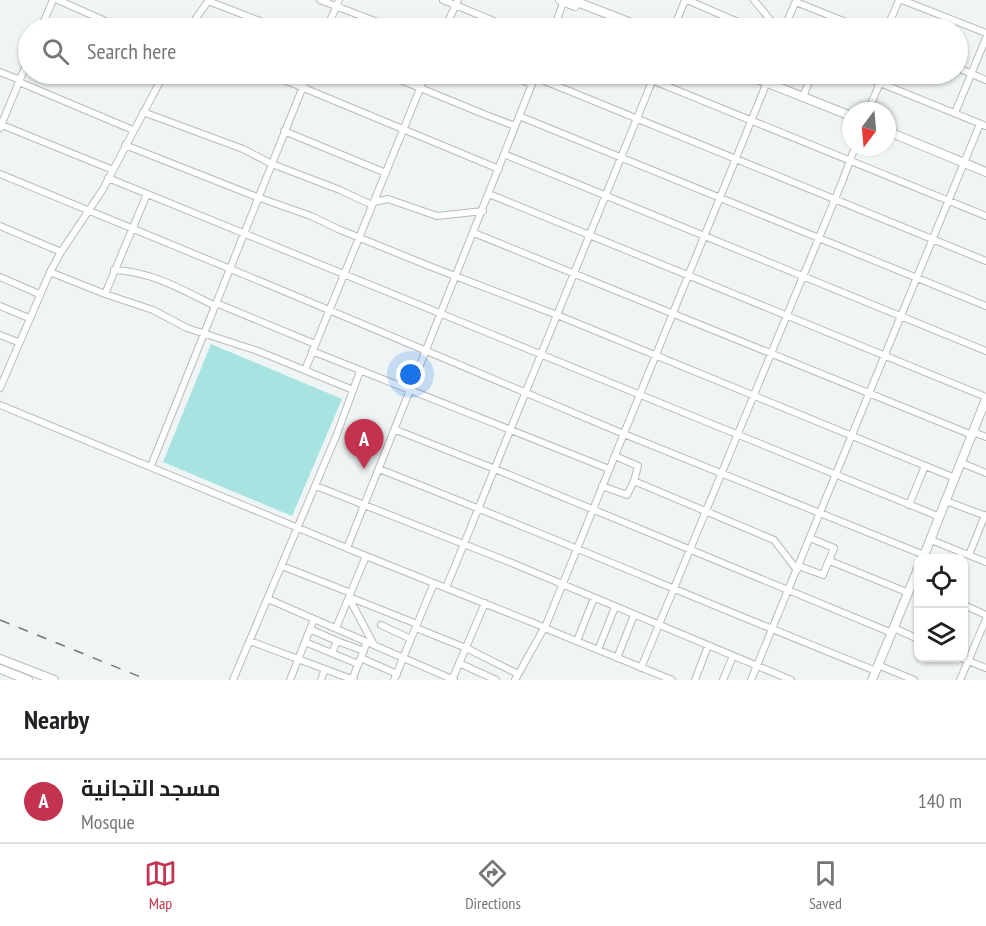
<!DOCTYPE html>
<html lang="en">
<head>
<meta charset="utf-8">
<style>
	:root { --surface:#fff; --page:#f6f6f6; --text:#202124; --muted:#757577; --line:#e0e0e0; --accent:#c3334f }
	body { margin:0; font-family:"PT Sans Narrow",Cairo,sans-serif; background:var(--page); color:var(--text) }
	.controls { position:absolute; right:18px; bottom:18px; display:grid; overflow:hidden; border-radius:12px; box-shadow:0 2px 4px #0004 }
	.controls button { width:54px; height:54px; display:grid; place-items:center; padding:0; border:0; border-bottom:2px solid var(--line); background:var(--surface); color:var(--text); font:30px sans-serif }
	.compass { position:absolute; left:842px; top:102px; width:54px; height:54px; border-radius:50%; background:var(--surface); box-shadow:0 2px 4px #0004; rotate:196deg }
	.you { position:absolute; left:411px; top:375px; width:21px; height:21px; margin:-15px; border:4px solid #fff; border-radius:50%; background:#1a73e8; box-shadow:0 0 0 9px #1a73e833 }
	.badge { display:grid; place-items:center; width:39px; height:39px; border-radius:50%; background:var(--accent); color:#fff; font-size:20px; font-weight:700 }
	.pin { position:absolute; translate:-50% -50px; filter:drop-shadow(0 2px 3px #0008) }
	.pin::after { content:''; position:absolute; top:32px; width:21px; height:18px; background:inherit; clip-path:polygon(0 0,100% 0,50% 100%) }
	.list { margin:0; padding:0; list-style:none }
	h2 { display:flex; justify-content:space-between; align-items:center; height:78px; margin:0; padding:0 24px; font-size:26px }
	h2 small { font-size:20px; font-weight:400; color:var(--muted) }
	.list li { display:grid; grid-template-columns:39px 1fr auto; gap:18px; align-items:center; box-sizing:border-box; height:84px; padding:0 24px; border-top:2px solid var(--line) }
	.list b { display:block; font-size:22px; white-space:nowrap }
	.list p { margin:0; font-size:20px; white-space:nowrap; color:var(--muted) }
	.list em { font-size:20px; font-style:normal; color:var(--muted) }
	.icon { flex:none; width:33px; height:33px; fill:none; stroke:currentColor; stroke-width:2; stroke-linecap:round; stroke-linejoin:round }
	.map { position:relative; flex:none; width:986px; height:680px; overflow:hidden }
	.search { position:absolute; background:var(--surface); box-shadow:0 2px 4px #0004; left:18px; right:18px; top:18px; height:66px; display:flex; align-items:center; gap:15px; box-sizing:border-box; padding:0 21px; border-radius:33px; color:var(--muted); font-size:22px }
	.sheet { height:162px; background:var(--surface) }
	nav { display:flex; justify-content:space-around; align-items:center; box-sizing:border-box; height:84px; border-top:2px solid var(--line); background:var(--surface); font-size:16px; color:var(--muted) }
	nav a { display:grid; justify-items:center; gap:3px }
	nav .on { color:var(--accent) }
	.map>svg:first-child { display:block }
</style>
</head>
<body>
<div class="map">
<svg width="986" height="680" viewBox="0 0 986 680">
	<rect width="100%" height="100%" fill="#eff4f4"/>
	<path fill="#a7e3e1" d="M 211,344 L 342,399 L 292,516 L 163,462 Z"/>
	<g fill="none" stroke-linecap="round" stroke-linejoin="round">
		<defs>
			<path id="minor" d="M 58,0 L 121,28
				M 320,0 L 393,28
				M 443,0 L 511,28
				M 687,0 L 752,28
				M 754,0 L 777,28
				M 902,0 L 986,33
				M 208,1 L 278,28
				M 796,2 L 861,28
				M 41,28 L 53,0
				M 193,28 L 196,18 L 209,0
				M 327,28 L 339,0
				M 445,28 L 458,0
				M 554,28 L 564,0
				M 674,28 L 685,0
				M 784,28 L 796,1
				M 887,28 L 899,0
				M 958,68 L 986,80
				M 0,72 L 20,80
				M 141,74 L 159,81
				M 270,74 L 499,169
				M 386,74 L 486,115 L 515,126
				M 506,74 L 532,84
				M 637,74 L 986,216
				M 858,74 L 986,126
				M 535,77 L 986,261
				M 19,82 L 133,130
				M 803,97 L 812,74
				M 868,111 L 880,83
				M 143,112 L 243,149 L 272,164 L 340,190 L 372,205
				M 955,113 L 986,38
				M 519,116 L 986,306
				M 2,125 L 113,170
				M 0,128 L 28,60
				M 284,131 L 386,173
				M 125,145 L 257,197 L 311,216 L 338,229 L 429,266 L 557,315 L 955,478
				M 504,154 L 986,351
				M 0,174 L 267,284 L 624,434 L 924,555
				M 108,178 L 940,517
				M 489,194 L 986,397
				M 374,202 L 388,199 L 437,216 L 483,211
				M 0,226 L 61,252
				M 474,233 L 972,435
				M 114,270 C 153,272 181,289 215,306
				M 50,272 L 105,294 L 153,310 L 187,328 L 258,351 L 353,390
				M 0,277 L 39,294
				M 105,294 L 147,194
				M 216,303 L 315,344
				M 0,306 L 29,318
				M 0,335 L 18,342
				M 312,351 L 609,469
				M 305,370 L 426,74
				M 0,388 L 50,272 L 61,252 L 103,189 L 164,74
				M 0,405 L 366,556 L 541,626
				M 396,430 L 495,469 L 892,633
				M 973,432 L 986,437
				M 962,463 L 986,473
				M 151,466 L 308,74
				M 379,469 C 546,534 710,605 876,671
				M 634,481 L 774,540 L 797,570
				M 316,486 L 512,563 L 791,680
				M 602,486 L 627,495 L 634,481 L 638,466 L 615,456
				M 946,501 L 986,516
				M 909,505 L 925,466
				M 931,540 L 986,562
				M 347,548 L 536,74
				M 969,555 L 985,515
				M 830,561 L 909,593
				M 282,566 L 351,593
				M 799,566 L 823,575 L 834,548 L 810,538
				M 446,588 L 655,74
				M 349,597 L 417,624
				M 349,598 L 374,645
				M 268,599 L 454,680
				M 964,605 L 986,615
				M 381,625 L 411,639
				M 546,625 L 767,82
				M 336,628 L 366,556
				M 416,628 L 466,648 L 518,674
				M 894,628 L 918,639
				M 547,629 L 672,680
				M 312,630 L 337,641
				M 250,641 L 354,680
				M 577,641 L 594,598
				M 305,642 L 358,664
				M 598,650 L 615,607
				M 332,653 L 337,641 L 364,651
				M 361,658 L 397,674
				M 617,658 L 634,615
				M 961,658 L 986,668
				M 459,663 L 496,680
				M 878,665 L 914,680
				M 641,668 L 842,182 L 855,147
				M 233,680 L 337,434 L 360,371
				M 290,680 L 314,619
				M 321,680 L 325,669
				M 352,680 L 367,642
				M 394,680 L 434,583
				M 452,680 L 485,603
				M 515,680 L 543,630
				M 695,680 L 708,646
				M 723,680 L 733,656
				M 751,680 L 980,124
				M 960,680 L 986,619"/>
			<path id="tertiary" d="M 560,0 L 575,6
				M 572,0 L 644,28
				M 745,74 L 851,116
				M 887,131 L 986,172
				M 923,558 L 986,399
				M 872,680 L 918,569"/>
			<path id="secondary" d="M 0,659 L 54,680
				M 0,669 L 28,680"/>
		</defs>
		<use href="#minor" stroke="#b7bbbb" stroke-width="8"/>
		<use href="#tertiary" stroke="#b7bbbb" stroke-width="10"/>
		<use href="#secondary" stroke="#b7bbbb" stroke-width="10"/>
		<use href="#minor" stroke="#fff" stroke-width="6"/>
		<use href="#tertiary" stroke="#fff" stroke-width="8"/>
		<use href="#secondary" stroke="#fff" stroke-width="8"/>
		<path stroke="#747777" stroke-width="1.5" stroke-dasharray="10 10" stroke-linecap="butt" d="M 0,620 L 148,680"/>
	</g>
</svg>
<div class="controls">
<button><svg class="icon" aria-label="locate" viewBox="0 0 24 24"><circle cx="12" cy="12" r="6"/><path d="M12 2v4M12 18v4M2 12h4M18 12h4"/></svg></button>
<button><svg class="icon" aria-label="layers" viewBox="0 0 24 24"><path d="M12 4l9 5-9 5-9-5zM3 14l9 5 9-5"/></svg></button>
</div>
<svg class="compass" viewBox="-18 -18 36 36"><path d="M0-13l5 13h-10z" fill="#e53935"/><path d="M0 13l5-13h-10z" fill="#757577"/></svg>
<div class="you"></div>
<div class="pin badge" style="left:364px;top:469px">A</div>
<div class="search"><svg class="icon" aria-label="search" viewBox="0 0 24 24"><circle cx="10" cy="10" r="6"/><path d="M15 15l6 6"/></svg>Search here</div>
</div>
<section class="sheet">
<h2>Nearby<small></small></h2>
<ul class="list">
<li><span class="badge">A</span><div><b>مسجد التجانية</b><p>Mosque</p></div><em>140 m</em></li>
</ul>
</section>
<nav>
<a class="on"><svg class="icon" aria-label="map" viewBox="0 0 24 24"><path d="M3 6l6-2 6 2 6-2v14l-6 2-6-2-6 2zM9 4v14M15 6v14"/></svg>Map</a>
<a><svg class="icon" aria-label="directions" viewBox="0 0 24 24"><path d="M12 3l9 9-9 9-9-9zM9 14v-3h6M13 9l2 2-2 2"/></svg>Directions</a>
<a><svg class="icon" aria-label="saved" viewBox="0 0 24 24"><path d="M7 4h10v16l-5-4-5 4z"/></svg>Saved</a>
</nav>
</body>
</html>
